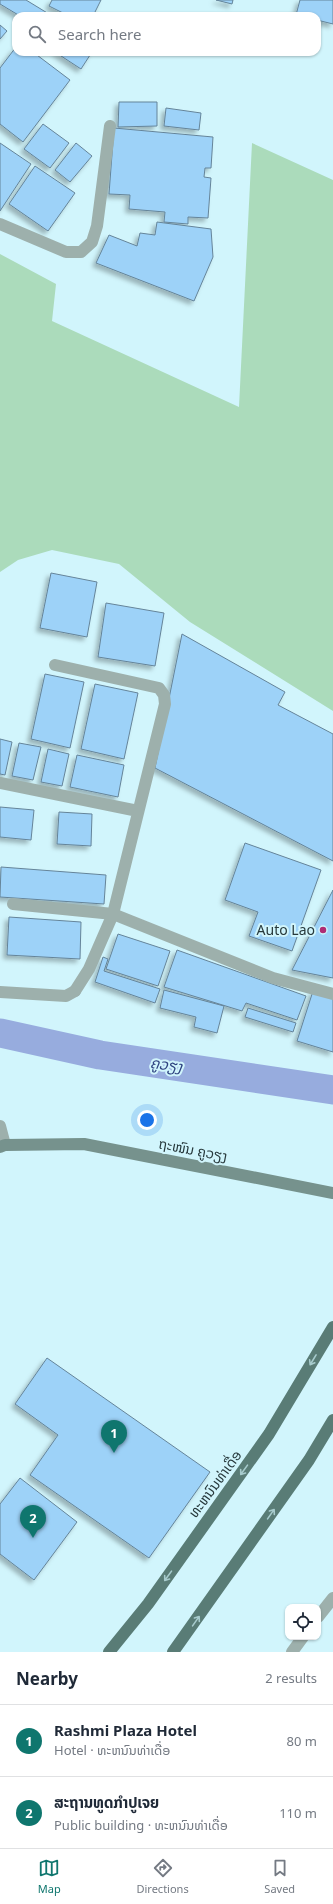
<!DOCTYPE html>
<html lang="en">
<head>
<meta charset="utf-8">
<style>
	:root { --surface:#fff; --page:#f6f6f7; --text:#1f2937; --muted:#747a83; --line:#e0e1e3; --accent:#0f766e }
	body { margin:0; font-family:"Noto Sans","Noto Sans Lao",sans-serif; background:var(--page); color:var(--text) }
	.controls { position:absolute; right:12px; bottom:12px; display:grid; overflow:hidden; border-radius:8px; box-shadow:0 1px 3px #0004 }
	.controls button { width:36px; height:36px; display:grid; place-items:center; padding:0; border:0; border-bottom:1px solid var(--line); background:var(--surface); color:var(--text); font:20px sans-serif }
	.you { position:absolute; left:147px; top:1120px; width:14px; height:14px; margin:-10px; border:3px solid #fff; border-radius:50%; background:#1a73e8; box-shadow:0 0 0 6px #1a73e833 }
	.badge { display:grid; place-items:center; width:26px; height:26px; border-radius:50%; background:var(--accent); color:#fff; font-size:13px; font-weight:700 }
	.pin { position:absolute; translate:-50% -33px; filter:drop-shadow(0 1px 2px #0008) }
	.pin::after { content:''; position:absolute; top:21px; width:14px; height:12px; background:inherit; clip-path:polygon(0 0,100% 0,50% 100%) }
	.list { margin:0; padding:0; list-style:none }
	h2 { display:flex; justify-content:space-between; align-items:center; height:52px; margin:0; padding:0 16px; font-size:17px }
	h2 small { font-size:13px; font-weight:400; color:var(--muted) }
	.list li { display:grid; grid-template-columns:26px 1fr auto; gap:12px; align-items:center; box-sizing:border-box; height:72px; padding:0 16px; border-top:1px solid var(--line) }
	.list b { display:block; font-size:15px; white-space:nowrap }
	.list p { margin:0; font-size:13px; white-space:nowrap; color:var(--muted) }
	.list em { font-size:13px; font-style:normal; color:var(--muted) }
	.icon { flex:none; width:22px; height:22px; fill:none; stroke:currentColor; stroke-width:2; stroke-linecap:round; stroke-linejoin:round }
	.map { position:relative; flex:none; width:333px; height:1652px; overflow:hidden }
	.search { position:absolute; background:var(--surface); box-shadow:0 1px 3px #0004; left:12px; right:12px; top:12px; height:44px; display:flex; align-items:center; gap:10px; box-sizing:border-box; padding:0 14px; border-radius:12px; color:var(--muted); font-size:15px }
	.sheet { height:196px; background:var(--surface) }
	nav { display:flex; justify-content:space-around; align-items:center; box-sizing:border-box; height:56px; border-top:1px solid var(--line); background:var(--surface); font-size:11px; color:var(--muted) }
	nav a { display:grid; justify-items:center; gap:2px }
	nav .on { color:var(--accent) }
	.map>svg:first-child { display:block }
</style>
</head>
<body>
<div class="map">
<svg width="333" height="1652" viewBox="0 0 333 1652">
	<defs>
		<filter id="shadow"><feDropShadow dx="-3.5" dy="3.5" stdDeviation="2" flood-color="#0004"/></filter>
	</defs>
	<rect width="100%" height="100%" fill="#d1f5fc"/>
	<path fill="#abdbbb" d="M 252,143 L 333,180 L 333,711 L 190,622 L 119,564 L 52,550 L 18,560 L 0,572 L 0,254 L 56,284 L 52,321 L 239,407 Z"/>
	<g fill="none" stroke-linecap="round" stroke-linejoin="round">
		<path stroke="#97acde" stroke-width="29" d="M 0,1033 L 100,1055 L 333,1090"/>
	</g>
	<path fill="#9dd2f8" stroke="#658499" filter="url(#shadow)" d="M 0,0 L 26,0 L 49,14 L 48,16 L 20,16 L 0,4 Z
		M 52,0 L 101,0 L 93,16 L 69,16 L 49,6 Z
		M 216,0 L 233,0 L 232,4 Z
		M 300,0 L 333,0 L 333,24 L 317,20 L 317,16 L 296,15 Z
		M 0,25 L 7,31 L 0,39 Z
		M 16,47 L 16,52 L 33,52 L 70,80 L 23,142 L 0,124 L 0,68 Z
		M 55,52 L 92,52 L 81,69 Z
		M 119,102 L 157,102 L 157,126 L 118,127 Z
		M 166,108 L 201,113 L 199,130 L 164,126 Z
		M 43,124 L 69,143 L 50,168 L 24,149 Z
		M 114,128 L 213,137 L 211,168 L 205,168 L 204,177 L 211,178 L 208,218 L 188,217 L 188,224 L 164,222 L 165,212 L 129,209 L 130,195 L 109,194 Z
		M 0,143 L 31,164 L 0,211 Z
		M 76,143 L 92,156 L 70,182 L 55,170 Z
		M 35,166 L 75,193 L 48,231 L 9,204 Z
		M 157,222 L 211,229 L 213,257 L 194,301 L 96,263 L 109,235 L 137,246 L 140,233 L 155,235 Z
		M 51,573 L 97,582 L 87,637 L 40,628 Z
		M 106,603 L 164,613 L 155,666 L 98,657 Z
		M 182,634 L 285,692 L 278,705 L 333,734 L 333,861 L 155,768 Z
		M 45,674 L 84,682 L 70,748 L 31,739 Z
		M 95,684 L 138,693 L 124,759 L 81,749 Z
		M 0,739 L 12,742 L 5,775 L 0,774 Z
		M 19,743 L 41,747 L 33,780 L 12,776 Z
		M 48,749 L 69,754 L 62,786 L 41,782 Z
		M 77,755 L 124,765 L 118,797 L 70,787 Z
		M 0,807 L 34,810 L 31,840 L 0,837 Z
		M 59,812 L 92,814 L 91,846 L 57,844 Z
		M 245,843 L 321,870 L 292,951 L 249,936 L 258,912 L 225,900 Z
		M 1,867 L 106,875 L 104,904 L 0,897 Z
		M 333,890 L 333,978 L 292,970 Z
		M 9,917 L 81,922 L 80,959 L 7,955 Z
		M 118,934 L 170,951 L 158,986 L 106,969 Z
		M 177,950 L 306,996 L 297,1020 L 246,1003 L 242,1011 L 164,987 Z
		M 103,957 L 108,959 L 104,971 L 160,989 L 155,1003 L 95,982 Z
		M 164,990 L 224,1006 L 217,1033 L 194,1027 L 196,1017 L 160,1008 Z
		M 313,991 L 333,997 L 333,1052 L 297,1041 Z
		M 248,1008 L 296,1023 L 293,1032 L 245,1017 Z
		M 47,1358 L 210,1472 L 149,1558 L 30,1475 L 58,1435 L 15,1404 Z
		M 20,1478 L 77,1522 L 34,1580 L 0,1554 L 0,1504 Z"/>
	<g fill="none" stroke-linecap="round" stroke-linejoin="round">
		<path stroke="#9db0ac" stroke-width="12" d="M 0,224 L 66,252 L 81,252 L 92,242 L 97,226 L 110,126
			M 55,665 L 159,688 L 164,695 L 165,704 L 113,914 L 89,969 L 75,991
			M 0,783 L 138,811
			M 13,904 L 113,914 L 273,978 L 333,994
			M 318,1617 L 333,1598
			M 292,1652 L 303,1637"/>
		<path stroke="#9db0ac" stroke-width="12" d="M 0,992 L 66,996 L 75,991
			M 0,1126 L 5,1145"/>
		<path stroke="#76928d" stroke-width="12" d="M 0,1147 L 5,1145 L 84,1144 L 333,1193"/>
		<path stroke="#597c76" stroke-width="12" d="M 109,1652 L 148,1604 L 269,1434 L 333,1327
			M 173,1652 L 309,1460 L 333,1420"/>
	</g>
	<defs><path id="oneway-shaft" d="M-6 0H5M1.5-3L5.5 0L1.5 3" fill="none" stroke-width="1.6" stroke-linecap="round" stroke-linejoin="round"/></defs>
	<g stroke="#a7cbcd">
		<use href="#oneway-shaft" transform="translate(313 1360) rotate(121)"/>
		<use href="#oneway-shaft" transform="translate(244 1470) rotate(126)"/>
		<use href="#oneway-shaft" transform="translate(271 1514) rotate(-55)"/>
		<use href="#oneway-shaft" transform="translate(168 1576) rotate(126)"/>
		<use href="#oneway-shaft" transform="translate(196 1621) rotate(-55)"/>
	</g>
	<circle fill="#af2c75" stroke="#d1f5fc" stroke-width="1.5" cx="323" cy="930" r="4"/>
	<g text-anchor="middle" stroke-width="4" stroke-linejoin="round" paint-order="stroke">
		<g font-size="14" fill="#27393c" stroke="#d1f5fc" text-anchor="end">
			<text x="315" y="935">Auto Lao</text>
		</g>
		<g font-size="14" fill="#27393c" stroke="#d1f5fc">
			<text transform="translate(193 1150) rotate(11)" y="5">ຖະໜົນ ຄູວຽງ</text>
			<text transform="translate(215 1484) rotate(-54)" y="5">ທະຫນົນທ່າເດື່ອ</text>
		</g>
		<g font-size="15" font-style="italic" fill="#2e4380" stroke="#d1f5fc">
			<text transform="translate(166 1065) rotate(8)" y="5">ຄູວຽງ</text>
		</g>
	</g>
</svg>
<div class="controls">
<button><svg class="icon" aria-label="locate" viewBox="0 0 24 24"><circle cx="12" cy="12" r="6"/><path d="M12 2v4M12 18v4M2 12h4M18 12h4"/></svg></button>
</div>
<div class="you"></div>
<div class="pin badge" style="left:114px;top:1453px">1</div>
<div class="pin badge" style="left:33px;top:1538px">2</div>
<div class="search"><svg class="icon" aria-label="search" viewBox="0 0 24 24"><circle cx="10" cy="10" r="6"/><path d="M15 15l6 6"/></svg>Search here</div>
</div>
<section class="sheet">
<h2>Nearby<small>2 results</small></h2>
<ul class="list">
<li><span class="badge">1</span><div><b>Rashmi Plaza Hotel</b><p>Hotel · ທະຫນົນທ່າເດື່ອ</p></div><em>80 m</em></li>
<li><span class="badge">2</span><div><b>ສະຖານທູດກຳປູເຈຍ</b><p>Public building · ທະຫນົນທ່າເດື່ອ</p></div><em>110 m</em></li>
</ul>
</section>
<nav>
<a class="on"><svg class="icon" aria-label="map" viewBox="0 0 24 24"><path d="M3 6l6-2 6 2 6-2v14l-6 2-6-2-6 2zM9 4v14M15 6v14"/></svg>Map</a>
<a><svg class="icon" aria-label="directions" viewBox="0 0 24 24"><path d="M12 3l9 9-9 9-9-9zM9 14v-3h6M13 9l2 2-2 2"/></svg>Directions</a>
<a><svg class="icon" aria-label="saved" viewBox="0 0 24 24"><path d="M7 4h10v16l-5-4-5 4z"/></svg>Saved</a>
</nav>
</body>
</html>
